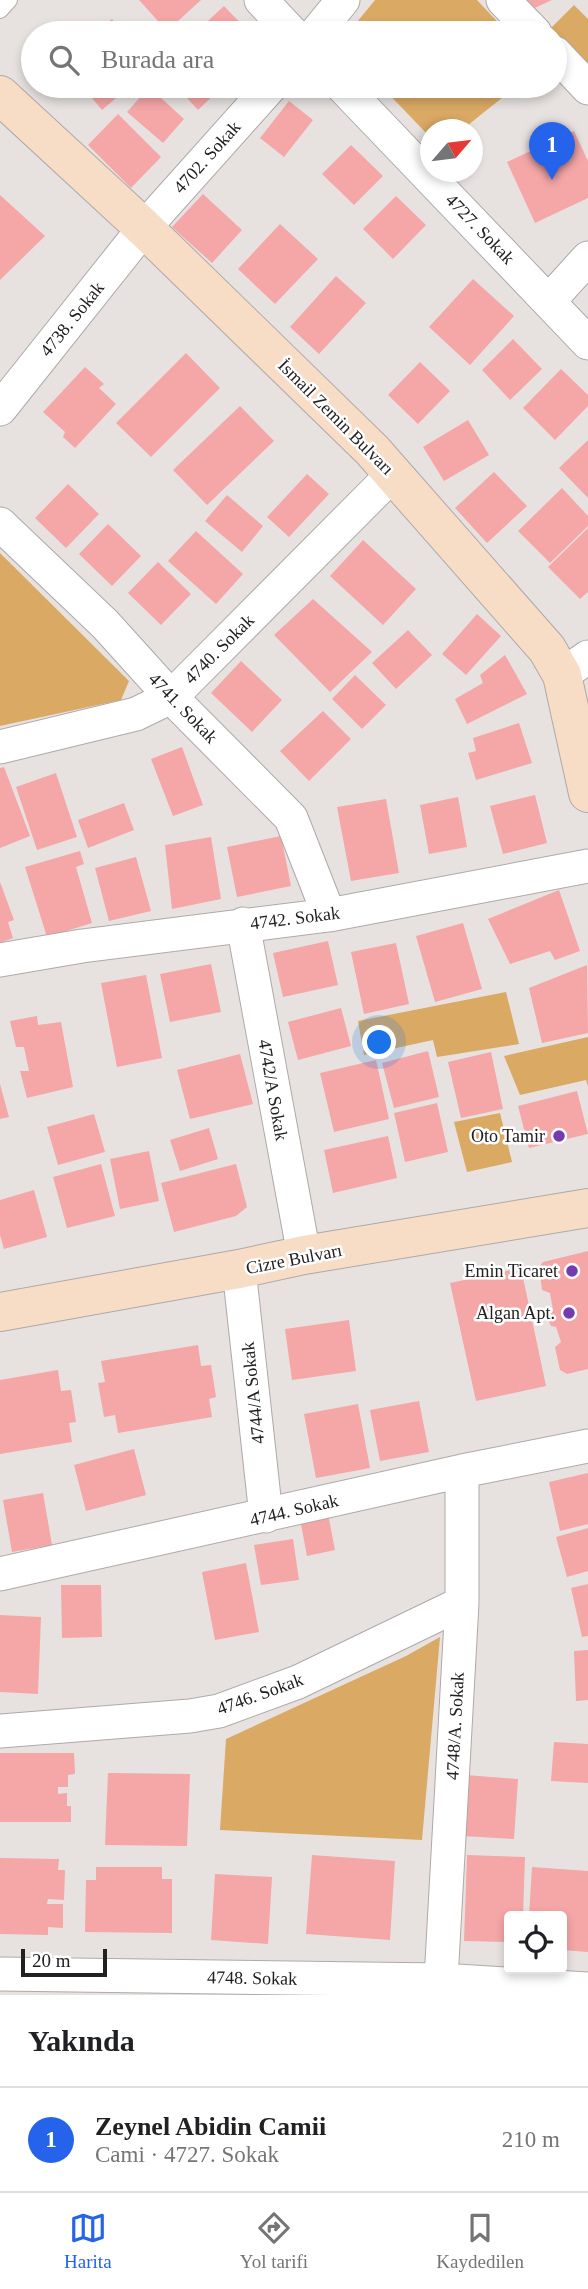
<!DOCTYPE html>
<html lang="tr">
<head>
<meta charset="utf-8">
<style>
	:root { --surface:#fff; --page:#f6f6f6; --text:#202124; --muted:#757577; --line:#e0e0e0; --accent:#2563eb }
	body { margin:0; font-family:"Times New Roman",serif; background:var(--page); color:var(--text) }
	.controls { position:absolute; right:21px; bottom:21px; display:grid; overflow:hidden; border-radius:7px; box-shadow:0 4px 10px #0003 }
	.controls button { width:63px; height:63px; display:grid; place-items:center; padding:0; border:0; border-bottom:2px solid var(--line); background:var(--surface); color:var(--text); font:35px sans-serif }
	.compass { position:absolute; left:420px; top:119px; width:63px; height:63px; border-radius:50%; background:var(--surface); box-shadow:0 4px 10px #0003; rotate:62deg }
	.scale { position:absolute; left:21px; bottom:18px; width:86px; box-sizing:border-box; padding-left:7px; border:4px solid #222020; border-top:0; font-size:19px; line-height:24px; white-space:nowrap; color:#222020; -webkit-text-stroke:5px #fff; paint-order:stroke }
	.you { position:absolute; left:380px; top:1043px; width:24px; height:24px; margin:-18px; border:5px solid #fff; border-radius:50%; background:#1a73e8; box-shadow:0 0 0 10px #1a73e833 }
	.badge { display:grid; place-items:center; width:46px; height:46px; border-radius:50%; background:var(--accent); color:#fff; font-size:23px; font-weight:700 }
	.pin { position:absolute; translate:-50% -58px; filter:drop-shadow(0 2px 4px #0008) }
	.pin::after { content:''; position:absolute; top:37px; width:24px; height:21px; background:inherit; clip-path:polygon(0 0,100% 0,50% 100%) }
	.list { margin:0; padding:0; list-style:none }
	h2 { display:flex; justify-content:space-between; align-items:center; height:91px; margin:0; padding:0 28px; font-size:30px }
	h2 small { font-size:23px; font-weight:400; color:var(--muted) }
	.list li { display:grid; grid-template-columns:46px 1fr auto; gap:21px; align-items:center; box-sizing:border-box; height:105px; padding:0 28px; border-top:2px solid var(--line) }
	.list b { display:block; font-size:26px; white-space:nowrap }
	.list p { margin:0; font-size:23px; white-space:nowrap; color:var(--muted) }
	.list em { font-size:23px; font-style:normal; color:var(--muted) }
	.icon { flex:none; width:38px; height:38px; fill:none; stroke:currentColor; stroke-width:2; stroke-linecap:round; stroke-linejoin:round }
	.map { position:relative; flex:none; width:588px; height:1995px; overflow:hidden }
	.search { position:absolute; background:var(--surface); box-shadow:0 4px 10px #0003; left:21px; right:21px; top:21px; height:77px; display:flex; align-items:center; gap:18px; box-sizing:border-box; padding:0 24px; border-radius:38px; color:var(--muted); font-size:26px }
	.sheet { height:196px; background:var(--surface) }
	nav { display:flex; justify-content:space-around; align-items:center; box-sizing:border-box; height:98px; border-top:2px solid var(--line); background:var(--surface); font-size:19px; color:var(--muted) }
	nav a { display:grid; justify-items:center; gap:4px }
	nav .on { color:var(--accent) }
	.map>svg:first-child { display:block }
</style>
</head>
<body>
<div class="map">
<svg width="588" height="1995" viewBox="0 0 588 1995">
	<rect width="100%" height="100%" fill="#e7e2e0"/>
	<path fill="#daa964" d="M 375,0 L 477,0 L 508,33 L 348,33 Z
		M 574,5 L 588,19 L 588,67 L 551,28 Z
		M 381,86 L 380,86 L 517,86 L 463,129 L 430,130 L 430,137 Z
		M 0,553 L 129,681 L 121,700 L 0,726 Z
		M 506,992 L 519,1044 L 437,1057 L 433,1040 L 364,1055 L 358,1021 Z
		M 588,1037 L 588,1086 L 586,1080 L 520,1095 L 504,1056 Z
		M 500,1113 L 512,1162 L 467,1172 L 454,1122 Z
		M 440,1637 L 422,1840 L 220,1830 L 226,1739 L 406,1656 Z"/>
	<path fill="#f5a6a7" d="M 139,0 L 201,0 L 167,31 Z
		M 524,0 L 552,0 L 528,11 Z
		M 224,6 L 250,33 L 195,33 Z
		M 112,19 L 124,33 L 95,33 Z
		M 82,86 L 130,86 L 102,110 Z
		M 176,86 L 223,86 L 198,110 Z
		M 149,87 L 184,119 L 163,143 L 127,112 Z
		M 289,101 L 313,120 L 284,157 L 260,138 Z
		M 118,114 L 161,157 L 131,188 L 88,145 Z
		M 574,131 L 588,161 L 588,198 L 535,223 L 507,162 Z
		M 351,145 L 383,176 L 354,205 L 322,174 Z
		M 203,194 L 242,230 L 212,263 L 172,227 Z
		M 0,195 L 45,236 L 0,280 Z
		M 396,196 L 426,225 L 393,259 L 363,229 Z
		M 280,224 L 318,259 L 275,304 L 238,269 Z
		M 336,276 L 366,303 L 319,354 L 290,327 Z
		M 473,279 L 514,316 L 470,365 L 429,327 Z
		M 513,339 L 542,369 L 510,400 L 482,370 Z
		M 186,353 L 220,388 L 151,457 L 116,423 Z
		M 420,362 L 450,391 L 418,424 L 388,395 Z
		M 85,367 L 104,384 L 99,388 L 116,404 L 75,448 L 63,437 L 65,432 L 43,412 Z
		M 561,369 L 588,395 L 588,406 L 555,440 L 523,408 Z
		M 240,406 L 274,441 L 207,505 L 173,470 Z
		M 468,420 L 489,455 L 444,481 L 423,447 Z
		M 588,440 L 588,498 L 559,468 Z
		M 494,472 L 527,506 L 487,543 L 455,508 Z
		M 307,474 L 329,494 L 289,537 L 267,517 Z
		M 68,484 L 99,514 L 66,548 L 35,518 Z
		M 562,488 L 588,516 L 588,526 L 550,563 L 518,531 Z
		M 227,495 L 263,526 L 242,552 L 205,521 Z
		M 108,524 L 141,556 L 112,586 L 79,554 Z
		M 588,528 L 588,592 L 580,599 L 548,567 Z
		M 196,531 L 243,574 L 216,604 L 168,561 Z
		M 363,540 L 416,589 L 383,625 L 330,576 Z
		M 158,562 L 191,594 L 161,625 L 128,593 Z
		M 313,599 L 372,652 L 330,692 L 274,635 Z
		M 477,614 L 501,636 L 466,675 L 442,654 Z
		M 408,630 L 432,655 L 396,689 L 372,663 Z
		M 505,655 L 527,694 L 467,724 L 455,699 L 483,683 L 480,675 Z
		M 241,661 L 282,700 L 252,732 L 211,693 Z
		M 355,675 L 386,705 L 362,729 L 332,699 Z
		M 323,711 L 351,739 L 309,781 L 280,751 Z
		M 519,723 L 532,763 L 476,780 L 468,753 L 476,751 L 473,738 Z
		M 182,747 L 203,805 L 173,816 L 151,759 Z
		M 4,767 L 30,836 L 0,848 L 0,768 Z
		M 56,773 L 77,837 L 37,850 L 16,787 Z
		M 535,795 L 547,843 L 503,854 L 490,806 Z
		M 458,797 L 467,847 L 429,854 L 420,805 Z
		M 386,799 L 399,873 L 351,881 L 337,807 Z
		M 124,803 L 134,830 L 88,848 L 78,820 Z
		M 281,836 L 291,886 L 237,897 L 227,847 Z
		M 211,837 L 221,899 L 172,909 L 165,845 Z
		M 80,851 L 84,864 L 76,867 L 92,923 L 47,937 L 25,867 Z
		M 136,857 L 151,911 L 109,921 L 95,868 Z
		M 0,882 L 14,920 L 8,922 L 13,938 L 0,943 Z
		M 559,890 L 580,951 L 555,960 L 550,951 L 510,964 L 488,919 Z
		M 463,923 L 482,989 L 435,1002 L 416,936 Z
		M 328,941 L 338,985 L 283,997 L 273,953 Z
		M 396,943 L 409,1004 L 364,1014 L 351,952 Z
		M 211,964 L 221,1012 L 170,1022 L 160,974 Z
		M 587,965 L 588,1033 L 542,1043 L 529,988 Z
		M 146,975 L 162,1058 L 117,1067 L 101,983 Z
		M 341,1008 L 351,1046 L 298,1060 L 288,1022 Z
		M 37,1016 L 38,1025 L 61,1022 L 73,1087 L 27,1098 L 20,1071 L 29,1071 L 24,1047 L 16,1047 L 10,1021 Z
		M 428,1051 L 439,1097 L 394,1108 L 382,1063 Z
		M 491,1052 L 503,1109 L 461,1118 L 448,1062 Z
		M 240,1054 L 253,1104 L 190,1119 L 177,1070 Z
		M 376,1060 L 389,1119 L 334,1132 L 320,1073 Z
		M 0,1084 L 9,1117 L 0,1119 Z
		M 577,1091 L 588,1134 L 529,1148 L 518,1106 Z
		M 437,1103 L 448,1152 L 405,1162 L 394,1113 Z
		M 94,1114 L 105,1152 L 58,1165 L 47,1127 Z
		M 209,1128 L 218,1159 L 180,1171 L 170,1140 Z
		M 388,1136 L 397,1178 L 333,1193 L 324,1150 Z
		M 149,1151 L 159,1201 L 120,1209 L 110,1159 Z
		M 101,1164 L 115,1216 L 67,1228 L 53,1177 Z
		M 236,1164 L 247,1207 L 236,1216 L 174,1232 L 161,1183 Z
		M 34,1190 L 47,1237 L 4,1249 L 0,1235 L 0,1200 Z
		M 588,1251 L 588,1369 L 567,1374 L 560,1370 L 555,1347 L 561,1342 L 556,1327 L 551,1326 L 548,1320 L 548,1315 L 553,1310 L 550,1293 L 542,1290 L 539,1267 L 543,1262 Z
		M 521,1268 L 546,1386 L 476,1401 L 450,1283 Z
		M 349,1320 L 356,1371 L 292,1380 L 285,1329 Z
		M 198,1345 L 201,1366 L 211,1365 L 216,1397 L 209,1399 L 212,1417 L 118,1433 L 115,1415 L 104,1417 L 98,1383 L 105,1382 L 101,1361 Z
		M 58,1370 L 61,1391 L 71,1390 L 76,1422 L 69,1423 L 72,1442 L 0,1454 L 0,1380 Z
		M 419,1401 L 429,1452 L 380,1461 L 370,1410 Z
		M 358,1404 L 370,1468 L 316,1478 L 304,1414 Z
		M 134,1449 L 146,1495 L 86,1511 L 74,1465 Z
		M 588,1473 L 588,1524 L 560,1531 L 549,1482 Z
		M 43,1493 L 52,1545 L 12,1552 L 3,1500 Z
		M 328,1514 L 335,1550 L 307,1556 L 300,1519 Z
		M 588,1528 L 588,1571 L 567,1577 L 556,1537 Z
		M 293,1539 L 299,1580 L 261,1585 L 254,1545 Z
		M 246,1563 L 259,1632 L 215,1640 L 202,1572 Z
		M 588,1584 L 588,1636 L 582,1637 L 571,1588 Z
		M 61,1585 L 101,1585 L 102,1637 L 62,1638 Z
		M 0,1615 L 41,1617 L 38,1694 L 0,1692 Z
		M 588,1650 L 588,1700 L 576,1701 L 574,1651 Z
		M 554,1742 L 588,1744 L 588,1783 L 551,1781 Z
		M 0,1753 L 74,1753 L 75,1774 L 68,1775 L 68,1787 L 58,1787 L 58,1794 L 67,1793 L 67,1806 L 71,1806 L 71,1822 L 0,1822 Z
		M 108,1773 L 190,1774 L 187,1846 L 105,1845 Z
		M 466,1775 L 518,1779 L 514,1839 L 462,1836 Z
		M 312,1855 L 395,1861 L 390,1940 L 306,1934 Z
		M 467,1855 L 525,1857 L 523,1916 L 509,1916 L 509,1942 L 464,1941 Z
		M 0,1858 L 59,1859 L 58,1870 L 65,1870 L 64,1900 L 48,1899 L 47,1904 L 63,1904 L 63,1928 L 48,1927 L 48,1935 L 0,1934 Z
		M 96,1867 L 162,1867 L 162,1879 L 172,1879 L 172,1933 L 85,1932 L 86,1880 L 96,1880 Z
		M 532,1867 L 588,1871 L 588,1952 L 562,1950 L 562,1916 L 529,1916 Z
		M 215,1874 L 272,1877 L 268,1944 L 211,1940 Z"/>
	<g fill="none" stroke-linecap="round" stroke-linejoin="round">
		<defs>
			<path id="service" d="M 0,10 L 9,0"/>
			<path id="minor" d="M 261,0 L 292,33
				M 503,0 L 535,33
				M 316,33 L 343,0
				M 555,53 L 588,88
				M 342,86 L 588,343
				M 549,301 L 588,258
				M 0,409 L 144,228 L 271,86
				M 0,524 L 105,624 L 171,697 L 291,818 L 329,915
				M 562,675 L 588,657
				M 0,747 L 136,714 L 171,697 L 393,474
				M 243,924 L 304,1255
				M 0,960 L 82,946 L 329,915 L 588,866
				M 239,1269 L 266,1516
				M 0,1574 L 462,1471 L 588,1446
				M 0,1731 L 190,1716 L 219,1711 L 298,1682 L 462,1603
				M 0,1974 L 441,1980 L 588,1989
				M 441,1980 L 462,1603 L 462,1471"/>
			<path id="secondary" d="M 0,95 L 144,228 L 372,450 L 547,649 L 562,675 L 588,793
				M 0,1312 L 239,1269 L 304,1255 L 588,1208"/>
		</defs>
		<use href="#service" stroke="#afa9a8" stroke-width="18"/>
		<use href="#minor" stroke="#afa9a8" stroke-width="35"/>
		<use href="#secondary" stroke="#afa9a8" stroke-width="40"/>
		<use href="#service" stroke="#fff" stroke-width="16"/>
		<use href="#minor" stroke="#fff" stroke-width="33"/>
		<use href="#secondary" stroke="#f7dcc6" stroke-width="38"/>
	</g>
	<g fill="#763aaf" stroke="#fff" stroke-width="2.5">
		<circle cx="559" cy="1136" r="7"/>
		<circle cx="572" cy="1271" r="7"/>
		<circle cx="569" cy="1313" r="7"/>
	</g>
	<g text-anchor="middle" stroke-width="5" stroke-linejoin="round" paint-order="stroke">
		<g font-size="18" fill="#222020" stroke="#fff">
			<text transform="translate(207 157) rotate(-48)" y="6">4702. Sokak</text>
			<text transform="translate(480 229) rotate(46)" y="6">4727. Sokak</text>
			<text transform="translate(72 319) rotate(-51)" y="6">4738. Sokak</text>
			<text transform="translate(336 417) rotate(45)" y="6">İsmail Zemin Bulvarı</text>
			<text transform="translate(219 649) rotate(-45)" y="6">4740. Sokak</text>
			<text transform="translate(183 708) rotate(46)" y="6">4741. Sokak</text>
			<text transform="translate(295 918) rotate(-7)" y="6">4742. Sokak</text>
			<text transform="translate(273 1090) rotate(80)" y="6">4742/A Sokak</text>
			<text transform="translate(294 1259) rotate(-11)" y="6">Cizre Bulvarı</text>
			<text transform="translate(253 1393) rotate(-96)" y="6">4744/A Sokak</text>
			<text transform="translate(294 1510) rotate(-13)" y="6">4744. Sokak</text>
			<text transform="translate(260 1694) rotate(-20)" y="6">4746. Sokak</text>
			<text transform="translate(455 1726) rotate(-87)" y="6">4748/A. Sokak</text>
			<text transform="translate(252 1978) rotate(1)" y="6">4748. Sokak</text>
		</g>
		<g font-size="18" fill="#222020" stroke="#fff" text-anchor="end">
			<text x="545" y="1142">Oto Tamir</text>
			<text x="558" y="1277">Emin Ticaret</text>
			<text x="555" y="1319">Algan Apt.</text>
		</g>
	</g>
</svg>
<div class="controls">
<button><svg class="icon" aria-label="locate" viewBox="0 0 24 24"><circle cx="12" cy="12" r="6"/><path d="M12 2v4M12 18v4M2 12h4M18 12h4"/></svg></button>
</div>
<svg class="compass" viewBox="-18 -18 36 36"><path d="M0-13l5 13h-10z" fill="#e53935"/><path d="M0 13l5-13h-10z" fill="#757577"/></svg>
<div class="scale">20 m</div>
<div class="you"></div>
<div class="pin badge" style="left:552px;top:180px">1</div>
<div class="search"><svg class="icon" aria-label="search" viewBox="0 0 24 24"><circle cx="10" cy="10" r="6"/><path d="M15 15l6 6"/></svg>Burada ara</div>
</div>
<section class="sheet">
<h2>Yakında<small></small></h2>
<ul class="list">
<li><span class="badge">1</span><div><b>Zeynel Abidin Camii</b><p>Cami · 4727. Sokak</p></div><em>210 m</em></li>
</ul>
</section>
<nav>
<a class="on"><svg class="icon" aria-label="map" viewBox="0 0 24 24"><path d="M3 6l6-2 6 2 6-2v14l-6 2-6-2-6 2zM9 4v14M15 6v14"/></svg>Harita</a>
<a><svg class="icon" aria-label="directions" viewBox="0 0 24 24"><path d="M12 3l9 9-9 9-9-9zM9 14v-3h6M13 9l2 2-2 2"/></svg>Yol tarifi</a>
<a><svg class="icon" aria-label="saved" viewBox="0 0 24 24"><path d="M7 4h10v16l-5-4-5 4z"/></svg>Kaydedilen</a>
</nav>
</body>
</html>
